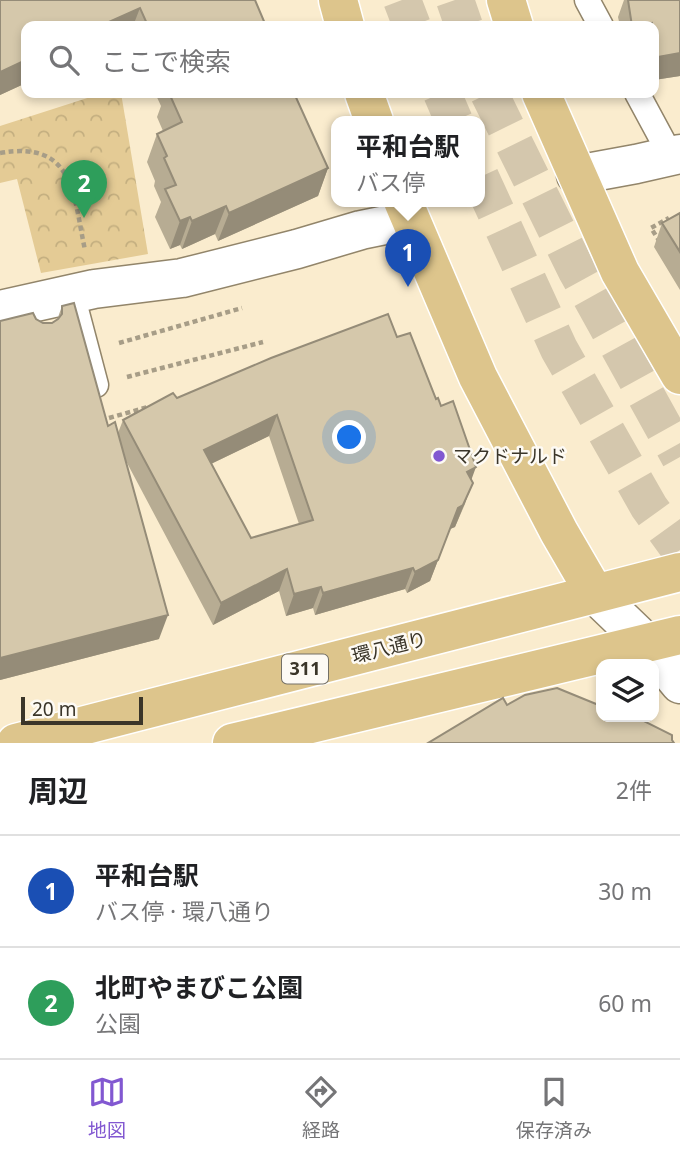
<!DOCTYPE html>
<html lang="ja">
<head>
<meta charset="utf-8">
<style>
	:root { --surface:#fff; --page:#f6f6f6; --text:#202124; --muted:#757577; --line:#e0e0e0; --accent:#8258d1 }
	body { margin:0; font-family:"Noto Sans","Noto Sans JP",sans-serif; background:var(--page); color:var(--text) }
	.controls { position:absolute; right:21px; bottom:21px; display:grid; overflow:hidden; border-radius:14px; box-shadow:0 4px 10px #0003 }
	.controls button { width:63px; height:63px; display:grid; place-items:center; padding:0; border:0; border-bottom:2px solid var(--line); background:var(--surface); color:var(--text); font:35px sans-serif }
	.scale { position:absolute; left:21px; bottom:18px; width:122px; box-sizing:border-box; padding-left:7px; border:4px solid #3a3529; border-top:0; font-size:19px; line-height:24px; white-space:nowrap; color:#3a3529; -webkit-text-stroke:5px #fdfaf4; paint-order:stroke }
	.you { position:absolute; left:350px; top:438px; width:24px; height:24px; margin:-18px; border:5px solid #fff; border-radius:50%; background:#1a73e8; box-shadow:0 0 0 10px #1a73e833 }
	.badge { display:grid; place-items:center; width:46px; height:46px; border-radius:50%; background:var(--accent); color:#fff; font-size:23px; font-weight:700 }
	.pin { position:absolute; translate:-50% -58px; filter:drop-shadow(0 2px 4px #0008) }
	.pin::after { content:''; position:absolute; top:37px; width:24px; height:21px; background:inherit; clip-path:polygon(0 0,100% 0,50% 100%) }
	.popup { position:absolute; left:331px; top:116px; width:154px; height:91px; box-sizing:border-box; display:grid; place-content:center; border-radius:14px; background:var(--surface); filter:drop-shadow(0 2px 5px #0005); font-size:23px; white-space:nowrap; color:var(--muted) }
	.popup b { font-size:26px; color:var(--text) }
	.popup::after { content:''; position:absolute; left:50%; top:100%; margin-left:-14px; border:14px solid transparent; border-top-color:var(--surface) }
	.list { margin:0; padding:0; list-style:none }
	h2 { display:flex; justify-content:space-between; align-items:center; height:91px; margin:0; padding:0 28px; font-size:30px }
	h2 small { font-size:23px; font-weight:400; color:var(--muted) }
	.list li { display:grid; grid-template-columns:46px 1fr auto; gap:21px; align-items:center; box-sizing:border-box; height:112px; padding:0 28px; border-top:2px solid var(--line) }
	.list b { display:block; font-size:26px; white-space:nowrap }
	.list p { margin:0; font-size:23px; white-space:nowrap; color:var(--muted) }
	.list em { font-size:23px; font-style:normal; color:var(--muted) }
	.icon { flex:none; width:38px; height:38px; fill:none; stroke:currentColor; stroke-width:2; stroke-linecap:round; stroke-linejoin:round }
	.map { position:relative; flex:none; width:680px; height:743px; overflow:hidden }
	.search { position:absolute; background:var(--surface); box-shadow:0 4px 10px #0003; left:21px; right:21px; top:21px; height:77px; display:flex; align-items:center; gap:18px; box-sizing:border-box; padding:0 24px; border-radius:14px; color:var(--muted); font-size:26px }
	.sheet { height:315px; background:var(--surface) }
	nav { display:flex; justify-content:space-around; align-items:center; box-sizing:border-box; height:98px; border-top:2px solid var(--line); background:var(--surface); font-size:19px; color:var(--muted) }
	nav a { display:grid; justify-items:center; gap:4px }
	nav .on { color:var(--accent) }
	.map>svg:first-child { display:block }
</style>
</head>
<body>
<div class="map">
<svg width="680" height="743" viewBox="0 0 680 743">
	<defs>
		<pattern id="park-crowns" width="20" height="18" patternUnits="userSpaceOnUse" patternTransform="scale(1.75)"><rect width="20" height="18" fill="#e4cb95"/><path d="M2 6a3 3 0 1 1 6 0M12 15a3 3 0 1 1 6 0" fill="none" stroke="#c4af80"/></pattern>
	</defs>
	<rect width="100%" height="100%" fill="#faecce"/>
	<path fill="url(#park-crowns)" d="M 103,93 L 121,93 L 148,254 L 41,273 L 17,179 L 0,183 L 0,126 Z"/>
	<g fill="none" stroke-linecap="round" stroke-linejoin="round">
		<path stroke="#d4c7ad" stroke-width="38" stroke-dasharray="38 19" stroke-linecap="butt" d="M 402,0 L 412,26
			M 455,0 L 464,26
			M 442,93 L 454,121
			M 489,93 L 577,271 L 680,457
			M 480,177 L 559,349 L 649,507 L 680,550"/>
		<defs>
			<path id="lane" d="M 587,0 L 601,26
				M 637,93 L 671,156
				M 72,294 L 96,385"/>
			<path id="street" d="M 576,175 L 636,164 L 680,154
				M 0,310 L 94,289 L 182,278 L 297,249 L 361,230 L 410,220"/>
			<path id="secondary" d="M 595,594 L 647,644 L 680,684"/>
			<path id="primary" d="M 338,0 L 345,26
				M 506,0 L 514,26
				M 364,93 L 374,121
				M 541,93 L 620,272 L 680,375
				M 403,201 L 478,377 L 559,532 L 595,594
				M 16,743 L 680,572
				M 232,743 L 680,635"/>
		</defs>
		<use href="#lane" stroke="#92856a" stroke-width="27"/>
		<use href="#street" stroke="#92856a" stroke-width="41"/>
		<use href="#secondary" stroke="#92856a" stroke-width="41"/>
		<use href="#primary" stroke="#fff" stroke-width="41"/>
		<path stroke="#a79d87" stroke-width="4.5" stroke-dasharray="5 3.5" stroke-linecap="butt" d="M 0,153 C 75,140 73,195 85,250
			M 660,242 L 651,228 L 669,218
			M 119,343 L 242,308
			M 127,377 L 263,342
			M 109,418 L 148,407"/>
		<use href="#lane" stroke="#fff" stroke-width="24"/>
		<use href="#street" stroke="#fff" stroke-width="38"/>
		<use href="#secondary" stroke="#fff" stroke-width="38"/>
		<use href="#primary" stroke="#ddc58c" stroke-width="38"/>
	</g>
	<path fill="#b7ac93" fill-rule="evenodd" d="M 0,0 L 255,0 L 266,26 L 26,26 L 26,83 L 0,95 Z
		M 624,0 L 680,0 L 680,76 L 654,80 L 654,26 L 620,26 L 618,17 Z
		M 155,93 L 294,93 L 328,168 L 318,196 L 218,241 L 215,234 L 182,249 L 180,245 L 170,249 L 155,217 L 161,202 L 154,186 L 155,181 L 147,162 L 157,134 L 163,131 L 157,117 L 161,106 Z
		M 680,213 L 680,290 L 654,247 L 662,223 Z
		M 62,306 L 108,426 L 118,433 L 123,420 L 177,398 L 397,337 L 441,406 L 472,480 L 465,504 L 455,527 L 450,529 L 430,581 L 407,593 L 405,589 L 315,615 L 313,608 L 286,616 L 279,591 L 213,625 L 126,461 L 159,639 L 0,680 L 0,321 L 36,319 L 43,323 L 52,323 L 57,320 ZM 269,436 L 299,524 L 251,538 L 211,464 Z"/>
	<path fill="#958c78" d="M 140,8 L 133,26 L 100,26 Z
		M 652,23 L 651,26 L 632,26 Z
		M 680,53 L 680,76 L 654,80 L 654,67 L 658,57 Z
		M 26,60 L 26,83 L 0,95 L 0,72 Z
		M 328,168 L 318,196 L 218,241 L 229,213 Z
		M 226,206 L 215,234 L 182,249 L 192,221 Z
		M 190,217 L 180,245 L 170,249 L 180,221 Z
		M 277,415 L 269,436 L 196,471 L 204,450 Z
		M 476,467 L 468,489 L 467,472 Z
		M 473,483 L 455,527 L 450,529 L 430,581 L 407,593 L 415,572 Z
		M 413,568 L 405,589 L 315,615 L 323,593 Z
		M 287,569 L 279,591 L 213,625 L 221,603 Z
		M 321,587 L 313,608 L 286,616 L 294,594 Z
		M 168,615 L 159,639 L 0,680 L 0,658 Z"/>
	<path fill="#d5c8ab" stroke="#958c78" stroke-width="2" fill-rule="evenodd" d="M 0,0 L 255,0 L 266,26 L 148,26 L 140,8 L 100,26 L 26,26 L 26,60 L 0,72 Z
		M 628,0 L 680,0 L 680,53 L 658,57 L 652,23 L 632,26 Z
		M 169,93 L 294,93 L 328,168 L 229,213 L 226,206 L 192,221 L 190,217 L 180,221 L 165,189 L 176,185 L 164,158 L 167,156 L 157,134 L 182,122 Z
		M 680,213 L 680,252 L 662,223 Z
		M 74,303 L 108,426 L 115,422 L 168,615 L 0,658 L 0,321 L 33,313 L 36,319 L 43,323 L 52,323 L 58,319 L 62,314 L 62,306 Z
		M 388,314 L 397,337 L 410,333 L 436,399 L 438,398 L 441,406 L 453,401 L 476,467 L 467,472 L 473,483 L 463,505 L 458,508 L 438,560 L 415,572 L 413,568 L 323,593 L 321,587 L 294,594 L 287,569 L 221,603 L 123,420 L 173,393 L 177,398 L 271,358 ZM 277,415 L 313,520 L 251,538 L 204,450 Z
		M 557,688 L 601,706 L 601,717 L 628,717 L 640,721 L 642,720 L 672,735 L 672,740 L 674,743 L 428,743 L 503,698 L 507,705 L 525,695 Z"/>
	<circle fill="#8258d1" stroke="#fdfaf4" stroke-width="2.5" cx="439" cy="456" r="7"/>
	<g text-anchor="middle" stroke-width="5" stroke-linejoin="round" paint-order="stroke">
		<rect fill="#fdfaf4" stroke="#747066" stroke-width="2" x="282" y="654.5" width="46" height="29" rx="5"/>
		<g font-size="18" font-weight="bold" fill="#3a3529">
			<text x="305" y="675">311</text>
		</g>
		<g font-size="19" fill="#3a3529" stroke="#fdfaf4" text-anchor="start">
			<text x="453" y="463">マクドナルド</text>
		</g>
		<g font-size="19" fill="#3a3529" stroke="#fdfaf4">
			<text transform="translate(389 647) rotate(-14)" y="7">環八通り</text>
		</g>
	</g>
</svg>
<div class="controls">
<button><svg class="icon" aria-label="layers" viewBox="0 0 24 24"><path d="M12 4l9 5-9 5-9-5zM3 14l9 5 9-5"/></svg></button>
</div>
<div class="scale">20 m</div>
<div class="you"></div>
<div class="pin badge" style="left:408px;top:287px;background:#1a4fb4">1</div>
<div class="popup"><b>平和台駅</b>バス停</div>
<div class="pin badge" style="left:84px;top:218px;background:#2e9e5b">2</div>
<div class="search"><svg class="icon" aria-label="search" viewBox="0 0 24 24"><circle cx="10" cy="10" r="6"/><path d="M15 15l6 6"/></svg>ここで検索</div>
</div>
<section class="sheet">
<h2>周辺<small>2件</small></h2>
<ul class="list">
<li><span class="badge" style="background:#1a4fb4">1</span><div><b>平和台駅</b><p>バス停 · 環八通り</p></div><em>30 m</em></li>
<li><span class="badge" style="background:#2e9e5b">2</span><div><b>北町やまびこ公園</b><p>公園</p></div><em>60 m</em></li>
</ul>
</section>
<nav>
<a class="on"><svg class="icon" aria-label="map" viewBox="0 0 24 24"><path d="M3 6l6-2 6 2 6-2v14l-6 2-6-2-6 2zM9 4v14M15 6v14"/></svg>地図</a>
<a><svg class="icon" aria-label="directions" viewBox="0 0 24 24"><path d="M12 3l9 9-9 9-9-9zM9 14v-3h6M13 9l2 2-2 2"/></svg>経路</a>
<a><svg class="icon" aria-label="saved" viewBox="0 0 24 24"><path d="M7 4h10v16l-5-4-5 4z"/></svg>保存済み</a>
</nav>
</body>
</html>
